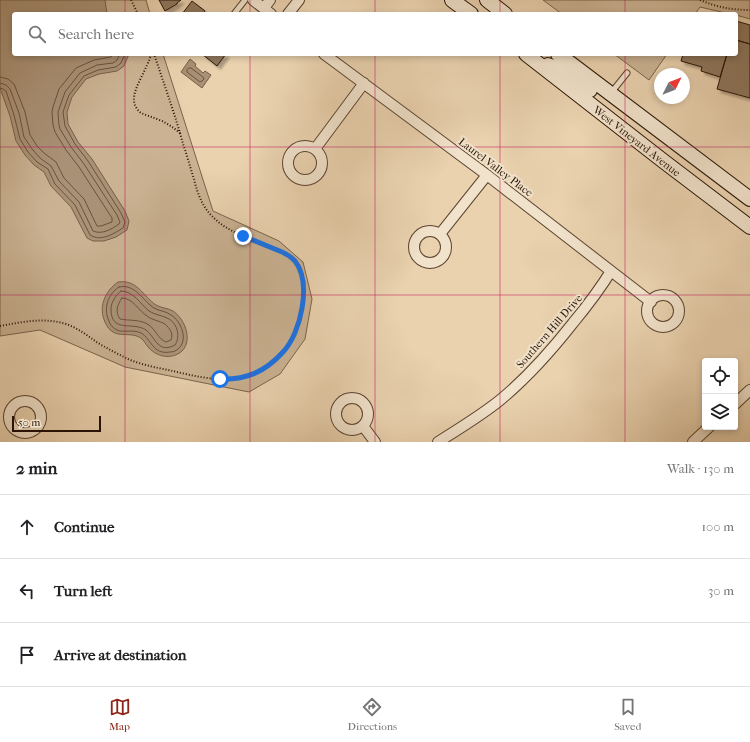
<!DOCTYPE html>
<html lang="en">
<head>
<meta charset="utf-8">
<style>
	:root { --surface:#fff; --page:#f6f6f6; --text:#202124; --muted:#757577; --line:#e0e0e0; --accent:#8f2418 }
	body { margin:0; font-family:"IM FELL French Canon",serif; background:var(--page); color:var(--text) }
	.controls { position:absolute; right:12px; bottom:12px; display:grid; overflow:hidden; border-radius:4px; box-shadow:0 2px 6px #0003 }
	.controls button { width:36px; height:36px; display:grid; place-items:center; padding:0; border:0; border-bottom:1px solid var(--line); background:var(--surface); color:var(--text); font:20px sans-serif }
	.compass { position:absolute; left:654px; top:68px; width:36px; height:36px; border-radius:50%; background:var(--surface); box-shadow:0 2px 6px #0003; rotate:48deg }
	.scale { position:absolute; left:12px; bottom:10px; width:89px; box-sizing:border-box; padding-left:4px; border:2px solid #2b1405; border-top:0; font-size:11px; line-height:14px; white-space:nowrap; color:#2b1405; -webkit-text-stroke:3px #f1e2cb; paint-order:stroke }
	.stop { position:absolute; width:12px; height:12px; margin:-9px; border:3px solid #1a73e8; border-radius:50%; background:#fff }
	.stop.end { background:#1a73e8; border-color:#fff; box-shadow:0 1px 4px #0008 }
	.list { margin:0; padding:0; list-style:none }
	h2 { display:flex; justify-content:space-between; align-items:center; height:52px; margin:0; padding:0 16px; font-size:17px }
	h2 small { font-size:13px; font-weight:400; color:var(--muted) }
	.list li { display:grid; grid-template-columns:26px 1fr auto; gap:12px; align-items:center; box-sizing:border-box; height:64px; padding:0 16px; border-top:1px solid var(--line) }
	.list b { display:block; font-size:15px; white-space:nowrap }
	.list em { font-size:13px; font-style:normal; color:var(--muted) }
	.icon { flex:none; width:22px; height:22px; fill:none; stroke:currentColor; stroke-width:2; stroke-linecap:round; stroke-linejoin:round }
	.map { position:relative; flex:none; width:750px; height:442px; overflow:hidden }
	.search { position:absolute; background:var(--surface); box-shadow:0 2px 6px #0003; left:12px; right:12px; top:12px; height:44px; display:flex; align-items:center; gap:10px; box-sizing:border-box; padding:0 14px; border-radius:4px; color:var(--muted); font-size:15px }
	.sheet { height:244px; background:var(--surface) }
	nav { display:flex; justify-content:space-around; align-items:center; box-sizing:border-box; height:56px; border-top:1px solid var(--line); background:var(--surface); font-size:11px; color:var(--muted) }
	nav a { display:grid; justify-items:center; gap:2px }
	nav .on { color:var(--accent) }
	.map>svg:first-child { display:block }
</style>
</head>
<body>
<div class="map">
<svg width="750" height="442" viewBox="0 0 750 442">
	<defs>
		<filter id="shadow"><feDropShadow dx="3.5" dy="3.5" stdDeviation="1" flood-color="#0004"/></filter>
	</defs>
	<rect width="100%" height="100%" fill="#ead2af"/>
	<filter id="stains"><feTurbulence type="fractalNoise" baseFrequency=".005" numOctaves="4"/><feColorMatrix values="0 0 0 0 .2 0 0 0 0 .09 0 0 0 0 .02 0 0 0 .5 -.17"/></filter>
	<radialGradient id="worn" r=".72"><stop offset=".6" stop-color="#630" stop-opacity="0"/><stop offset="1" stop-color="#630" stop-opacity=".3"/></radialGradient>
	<path fill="#cab292" stroke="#7a634c" d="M 0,0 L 146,0 L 150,14 L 14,14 L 14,54 L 163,54 L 213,211 L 279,241 L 303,262 L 312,299 L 305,339 L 280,374 L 249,392 L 125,367 L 40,330 L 0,336 Z
		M 543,0 L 750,0 L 750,19 L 736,15 L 736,14 L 730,14 L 700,7 L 695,14 L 562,14 Z
		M 614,54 L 667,54 L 649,80 Z"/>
	<path fill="#a99175" stroke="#775f48" d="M 0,0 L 105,0 L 107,14 L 14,14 L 14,54 L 129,54 L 124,66 L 117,71 L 99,74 L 86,79 L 72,97 L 67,112 L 68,124 L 78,142 L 92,159 L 125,211 L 129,221 L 127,230 L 116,237 L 104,241 L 93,241 L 87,238 L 71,207 L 51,186 L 44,172 L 34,165 L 25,155 L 16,141 L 10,116 L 0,88 Z
		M 190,59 L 196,64 L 195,66 L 203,73 L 205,71 L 211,75 L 202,88 L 181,72 Z
		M 118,282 C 137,279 143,296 156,305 C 161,308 168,308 173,311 C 185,319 193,340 182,351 C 172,360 157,357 149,348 C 145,344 144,339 139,337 C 131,333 122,336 115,333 C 110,331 107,327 105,322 C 98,307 105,291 118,282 Z"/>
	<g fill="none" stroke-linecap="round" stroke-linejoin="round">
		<path stroke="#6a523d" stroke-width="1" d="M 189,68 L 191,68 L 203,77 L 204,79 L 202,81 L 200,82 L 187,72 L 187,70 Z
			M 0,77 L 8,79 L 14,84 L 25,112 L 30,135 L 37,146 L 44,153 L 56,162 L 64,178 L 84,199 L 97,226 L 101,226 L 112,222 L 112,218 L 79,167 L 66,150 L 55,132 L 53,125 L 52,112 L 53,107 L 59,89 L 76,68 L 94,60 L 111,57 L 113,54
			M 0,83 L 6,85 L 10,89 L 19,113 L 24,137 L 32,149 L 40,158 L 51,166 L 59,181 L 79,202 L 93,231 C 102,235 112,229 119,224 L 120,222 L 117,215 L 84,164 L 71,147 L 60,129 L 59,125 L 58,112 L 65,92 L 80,73 L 97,65 L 113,63 L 117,60 L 120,54
			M 0,88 L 3,89 L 6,91 L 14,115 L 20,139 L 28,152 L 37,162 L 48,169 L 55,184 L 75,205 L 90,235 C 101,242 113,234 123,228 L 125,222 L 121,213 L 88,161 L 75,144 L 65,126 L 63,112 L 69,95 L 84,76 L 98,70 L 116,67 L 121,63 L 125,54
			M 119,287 C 135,283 143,301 154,308 C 159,311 166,311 171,315 C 181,321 189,340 178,349 C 176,351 173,352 170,352 C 152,355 152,339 141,333 C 133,329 124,333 117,330 C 113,328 110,325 109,321 C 103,308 108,294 119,287 Z
			M 121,291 C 134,291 140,304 149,311 C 155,315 161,315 167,318 C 177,322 181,336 175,345 C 158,354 156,338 146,330 C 133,321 111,334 111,309 C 111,302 116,295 121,291 Z
			M 122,298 C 133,298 139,311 147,316 C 153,321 163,321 167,326 C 171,330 173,334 171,340 L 166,342 C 158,339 156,330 149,325 C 140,319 130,321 120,319 C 115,312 117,305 122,298 Z"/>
	</g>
	<path fill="#8e775d" stroke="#2b1405" filter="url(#shadow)" d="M 159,0 L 181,0 L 177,3 L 177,4 L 165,11 Z
		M 192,1 L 205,11 L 203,14 L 182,14 Z
		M 736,21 L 750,25 L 750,44 L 736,40 Z
		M 736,40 L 750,44 L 750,98 L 717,89 L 727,54 L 736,54 Z
		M 202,54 L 226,54 L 217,66 Z
		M 683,54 L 727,54 L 720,77 L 701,71 L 702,67 L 681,61 Z"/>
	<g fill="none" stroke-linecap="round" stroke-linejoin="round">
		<defs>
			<path id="service" d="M 234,14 L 245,0
				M 611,93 L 627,73"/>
			<path id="minor" d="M 253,0 L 271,14
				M 264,8 L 270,0
				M 288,14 L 299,0
				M 324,54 L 487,175 L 651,302
				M288 163a17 17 0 1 1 34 0a17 17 0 1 1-34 0Z
				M 315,149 L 364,83
				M414 247a16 16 0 1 1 32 0a16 16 0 1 1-32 0Z
				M 440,234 L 487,175
				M647 311a16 16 0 1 1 32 0a16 16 0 1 1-32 0Z
				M336 414a16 16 0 1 1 32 0a16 16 0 1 1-32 0Z
				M9 417a16 16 0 1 1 32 0a16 16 0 1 1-32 0Z
				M 735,404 L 750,390
				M 363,426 L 375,442
				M 438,442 C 459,429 480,416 499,401 C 527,378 551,351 573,323 C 587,306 600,289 611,271
				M 693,442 L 709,427"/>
			<path id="secondary" d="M 452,0 L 471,14
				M 487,0 L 505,14
				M 526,54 L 662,160 L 750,227
				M 558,54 L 750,199
				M 548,65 L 562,70 L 590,90"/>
		</defs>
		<use href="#service" stroke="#5b4430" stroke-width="7"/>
		<use href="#minor" stroke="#5b4430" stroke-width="12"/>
		<use href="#secondary" stroke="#2b1405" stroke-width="16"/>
		<path stroke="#2b1405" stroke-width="2" stroke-dasharray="1 2" stroke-linecap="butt" d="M 131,0 L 138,14
			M 700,0 C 716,7 732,10 750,10
			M 151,54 C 148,68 133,88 134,100 C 134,105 137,110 141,113 C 148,116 155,118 162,121 C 168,124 174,128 180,133
			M 0,326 C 22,322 44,317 66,324 C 78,328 88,336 98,343 C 108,349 118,354 128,359 C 142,365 158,368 173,371 C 193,376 220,382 240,378 C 252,376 263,369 272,362 C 282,354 290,345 295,333 C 301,318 304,303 303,287 C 303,277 300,266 293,259 C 287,252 278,250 270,246 C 245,237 217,229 203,204 C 199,197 196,188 194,179 C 190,167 187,155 183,144 C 175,114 164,84 154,54"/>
		<use href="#service" stroke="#f1e2cb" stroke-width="5"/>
		<use href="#minor" stroke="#f1e2cb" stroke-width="10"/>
		<use href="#secondary" stroke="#f1e2cb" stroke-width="14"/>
	</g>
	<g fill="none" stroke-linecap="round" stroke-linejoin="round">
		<path stroke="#1a73e8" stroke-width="5" d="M 220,379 C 246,380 265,372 283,352 C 301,333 312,283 295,261 C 291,257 287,254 282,252 L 243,236"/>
	</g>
	<path fill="none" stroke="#c2185b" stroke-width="1" stroke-opacity="0.55" d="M 125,0 L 125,14M 250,0 L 250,14M 375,0 L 375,14M 500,0 L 500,14M 625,0 L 625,14M 125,54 L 125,442M 250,54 L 250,442M 375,54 L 375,442M 500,54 L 500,442M 625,54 L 625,442M 0,147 L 750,147M 0,295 L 750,295"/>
	<g text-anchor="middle" stroke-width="4" stroke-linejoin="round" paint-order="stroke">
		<g font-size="11" fill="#2b1405" stroke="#f1e2cb">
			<text transform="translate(637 141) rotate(38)" y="4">West Vineyard Avenue</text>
			<text transform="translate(496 167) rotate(37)" y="4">Laurel Valley Place</text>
			<text transform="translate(549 331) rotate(-49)" y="4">Southern Hill Drive</text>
		</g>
	</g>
	<rect width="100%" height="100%" filter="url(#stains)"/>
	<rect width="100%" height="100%" fill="url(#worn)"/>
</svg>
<div class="controls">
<button><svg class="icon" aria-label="locate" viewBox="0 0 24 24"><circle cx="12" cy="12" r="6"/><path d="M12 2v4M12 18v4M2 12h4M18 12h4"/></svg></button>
<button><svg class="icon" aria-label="layers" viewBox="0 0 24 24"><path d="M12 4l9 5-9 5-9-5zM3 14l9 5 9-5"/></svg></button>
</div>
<svg class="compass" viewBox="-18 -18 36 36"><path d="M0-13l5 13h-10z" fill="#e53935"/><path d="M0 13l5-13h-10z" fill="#757577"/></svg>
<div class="scale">50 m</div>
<div class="stop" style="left:220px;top:379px"></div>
<div class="stop end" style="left:243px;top:236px"></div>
<div class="search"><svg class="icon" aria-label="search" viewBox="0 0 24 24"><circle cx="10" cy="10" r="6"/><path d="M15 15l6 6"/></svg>Search here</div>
</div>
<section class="sheet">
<h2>2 min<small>Walk · 130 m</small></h2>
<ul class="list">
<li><svg class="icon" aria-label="ahead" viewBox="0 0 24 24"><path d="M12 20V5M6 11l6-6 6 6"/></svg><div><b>Continue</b></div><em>100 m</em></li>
<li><svg class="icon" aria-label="left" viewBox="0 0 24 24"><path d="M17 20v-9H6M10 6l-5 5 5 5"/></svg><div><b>Turn left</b></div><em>30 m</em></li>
<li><svg class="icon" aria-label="arrive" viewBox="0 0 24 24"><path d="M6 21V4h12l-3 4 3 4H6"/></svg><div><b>Arrive at destination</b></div></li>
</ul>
</section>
<nav>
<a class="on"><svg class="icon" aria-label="map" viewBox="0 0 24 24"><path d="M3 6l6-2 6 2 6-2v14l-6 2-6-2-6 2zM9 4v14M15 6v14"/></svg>Map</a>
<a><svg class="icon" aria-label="directions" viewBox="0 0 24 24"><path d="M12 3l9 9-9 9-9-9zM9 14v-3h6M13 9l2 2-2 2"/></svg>Directions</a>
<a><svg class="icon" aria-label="saved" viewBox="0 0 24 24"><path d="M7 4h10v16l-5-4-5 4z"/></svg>Saved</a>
</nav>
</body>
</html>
